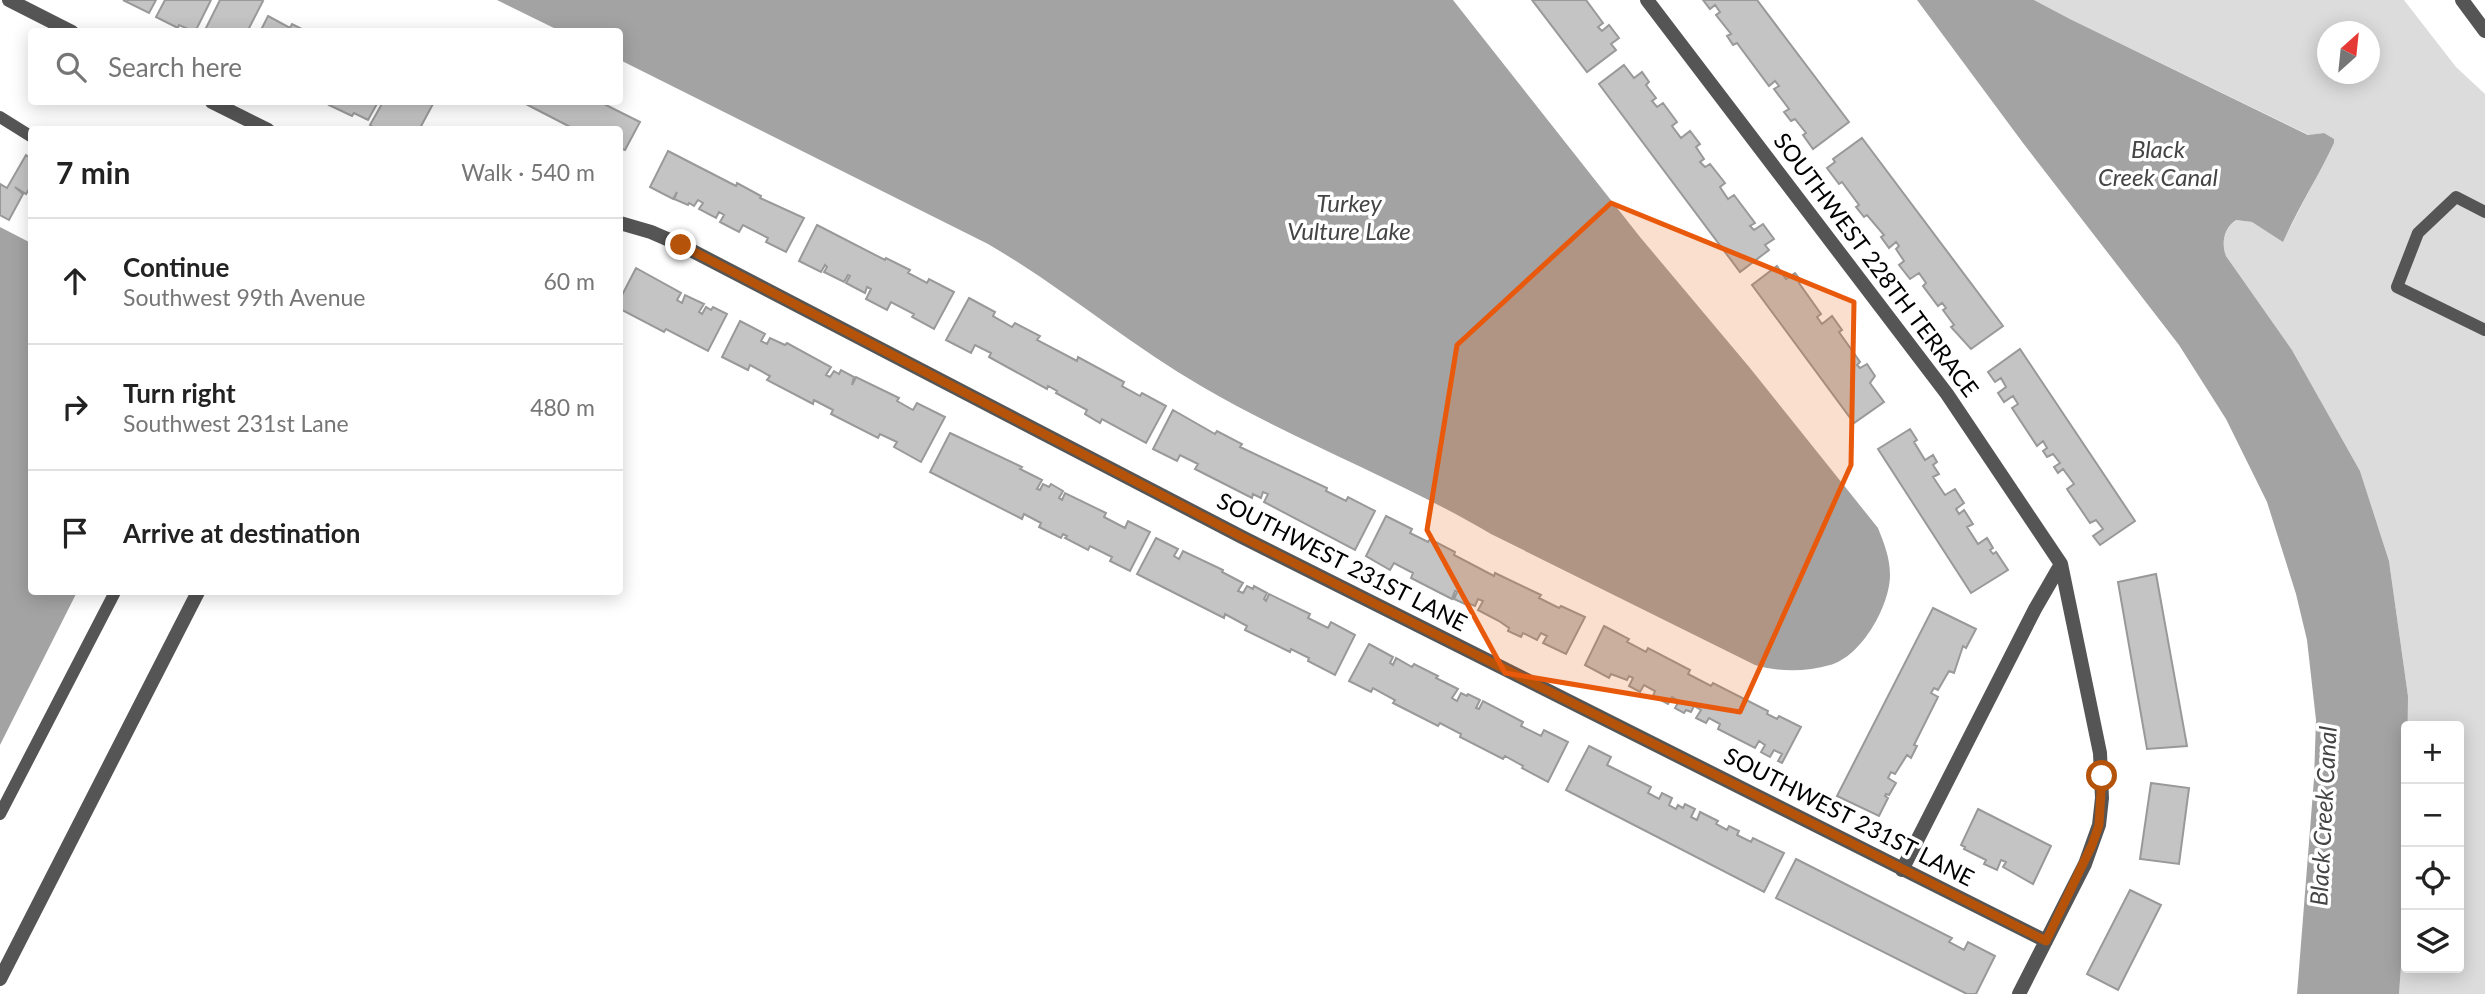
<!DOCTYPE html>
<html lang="en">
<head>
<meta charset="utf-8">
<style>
	:root { --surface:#fff; --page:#f2f2f2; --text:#222; --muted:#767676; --line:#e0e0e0 }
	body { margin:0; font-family:Lato,sans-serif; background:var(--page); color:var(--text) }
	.controls { position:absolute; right:21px; bottom:21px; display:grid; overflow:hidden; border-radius:7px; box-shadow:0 4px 18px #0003 }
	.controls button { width:63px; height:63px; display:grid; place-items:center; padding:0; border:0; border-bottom:2px solid var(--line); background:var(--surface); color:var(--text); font:35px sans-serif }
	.compass { position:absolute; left:2317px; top:21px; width:63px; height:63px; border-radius:50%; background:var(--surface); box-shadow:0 4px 18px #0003; rotate:27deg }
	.stop { position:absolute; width:21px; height:21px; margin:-16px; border:5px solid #b45309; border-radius:50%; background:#fff }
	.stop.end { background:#b45309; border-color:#fff; box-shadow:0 2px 7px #0008 }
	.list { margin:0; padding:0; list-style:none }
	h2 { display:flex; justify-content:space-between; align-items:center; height:91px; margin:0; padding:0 28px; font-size:30px }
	h2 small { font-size:23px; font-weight:400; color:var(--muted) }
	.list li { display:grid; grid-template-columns:46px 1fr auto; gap:21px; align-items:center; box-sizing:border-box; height:126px; padding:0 28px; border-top:2px solid var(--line) }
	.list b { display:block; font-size:26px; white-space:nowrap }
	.list p { margin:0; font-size:23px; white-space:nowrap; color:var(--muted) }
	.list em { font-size:23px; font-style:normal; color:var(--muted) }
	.icon { flex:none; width:38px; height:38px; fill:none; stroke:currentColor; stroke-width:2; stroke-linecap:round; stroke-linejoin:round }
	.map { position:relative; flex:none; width:2485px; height:994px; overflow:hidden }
	.search { position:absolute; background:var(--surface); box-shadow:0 4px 18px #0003; left:28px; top:28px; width:595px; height:77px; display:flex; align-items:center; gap:18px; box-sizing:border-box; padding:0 24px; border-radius:7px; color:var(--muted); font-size:26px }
	.panel { position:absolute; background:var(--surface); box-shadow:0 4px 18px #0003; left:28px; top:126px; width:595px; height:469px; border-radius:7px }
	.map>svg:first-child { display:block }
</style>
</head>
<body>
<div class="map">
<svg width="2485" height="994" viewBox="0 0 2485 994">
	<rect width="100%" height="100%" fill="#fff"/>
	<path fill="#dcdcdc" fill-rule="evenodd" d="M 2034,0 L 2404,0 L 2456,67 L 2485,94 L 2485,994 L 2399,994 L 2406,900 L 2406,968 L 2459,968 L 2459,726 L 2408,726 L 2408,696 L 2389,561 L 2360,471 L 2292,350 L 2226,256 C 2221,243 2224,229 2236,220 L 2252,222 L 2283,241 L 2334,143 L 2324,133 L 2309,135 L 2070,19 ZM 2328,32 L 2370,32 L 2370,74 L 2328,74 Z"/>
	<path fill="#a3a3a3" d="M 497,0 L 1453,0 L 1640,237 L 1750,368 L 1878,528 C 1884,543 1890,558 1890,575 C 1890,606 1861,657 1830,665 C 1806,672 1778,672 1755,665 L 1491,534 C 1398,479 1295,441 1201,386 C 1127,343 1062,287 988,244 L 620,60 L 620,32 L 560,31 Z
		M 1917,0 L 2034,0 L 2070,19 L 2308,135 L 2324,133 L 2334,139 L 2334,143 C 2318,177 2298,208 2283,242 L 2252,222 L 2236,220 C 2224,228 2221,243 2226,256 L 2292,350 L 2360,471 L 2389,561 L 2408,696 L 2406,900 L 2399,994 L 2297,994 L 2314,779 L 2316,720 L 2307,640 L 2296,594 L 2267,502 L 2226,419 L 2179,345 L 2023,143 Z
		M 0,227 L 31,243 L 32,592 L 77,592 L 0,745 Z"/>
	<path fill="#c4c4c4" stroke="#999" stroke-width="2" d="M 123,0 L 156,0 L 149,13 Z
		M 165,0 L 211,0 L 195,32 L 179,25 L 178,28 L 156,17 Z
		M 220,0 L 261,0 L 263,1 L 247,32 L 204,32 Z
		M 1532,0 L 1586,0 L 1603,23 L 1598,27 L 1602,31 L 1609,25 L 1619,38 L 1611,44 L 1616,50 L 1587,72 Z
		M 1703,0 L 1757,0 L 1849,122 L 1813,149 L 1803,135 L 1806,133 L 1795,119 L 1791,121 L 1784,112 L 1789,109 L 1774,89 L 1779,86 L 1775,81 L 1769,86 L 1737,43 L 1733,45 L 1727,36 L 1731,34 L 1716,15 L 1720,12 L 1715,5 L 1710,9 Z
		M 268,16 L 290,28 L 292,24 L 304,30 L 260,32 Z
		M 1624,65 L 1634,78 L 1642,72 L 1649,82 L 1646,85 L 1656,98 L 1652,101 L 1657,107 L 1663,103 L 1677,122 L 1672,126 L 1681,138 L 1690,131 L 1700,144 L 1696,147 L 1704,159 L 1700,162 L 1705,167 L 1710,164 L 1725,183 L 1720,187 L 1728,199 L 1734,195 L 1755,223 L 1750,226 L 1754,230 L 1763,224 L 1774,239 L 1765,245 L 1769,250 L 1740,272 L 1599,84 Z
		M 331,102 L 378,102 L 368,120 L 354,113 L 352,116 L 329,105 Z
		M 383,102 L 434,102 L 419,130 L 378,130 L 370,125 Z
		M 522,102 L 600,102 L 640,122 L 625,150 L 620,148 L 620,130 L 576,130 Z
		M 1862,138 L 2003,326 L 1971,349 L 1951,327 L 1954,325 L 1943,310 L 1946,308 L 1942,303 L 1938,306 L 1923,286 L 1926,283 L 1919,273 L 1910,279 L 1899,265 L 1904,261 L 1896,249 L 1899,246 L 1896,242 L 1889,248 L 1881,237 L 1884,235 L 1867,215 L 1864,217 L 1856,207 L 1859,205 L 1842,182 L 1839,184 L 1827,168 L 1835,162 L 1833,159 Z
		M 668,151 L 736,186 L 737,183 L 761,196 L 760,198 L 804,218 L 786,252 L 766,242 L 768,238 L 743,225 L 739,232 L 720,222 L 724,215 L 719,212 L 716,218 L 699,209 L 703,203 L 698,200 L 694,206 L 689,203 L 688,205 L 674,199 L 677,192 L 673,199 L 650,187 Z
		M 26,155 L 30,158 L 29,161 L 32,163 L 32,184 L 26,194 L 15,187 L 23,194 L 9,220 L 0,215 L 0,184 L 7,188 Z
		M 817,225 L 885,260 L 886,258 L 910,270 L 908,273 L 927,283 L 929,279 L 954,292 L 934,329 L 912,317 L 914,314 L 891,302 L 887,310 L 866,299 L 871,289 L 867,287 L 865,293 L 846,283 L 850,276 L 848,275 L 844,282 L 824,272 L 827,267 L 825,265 L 821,272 L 799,261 Z
		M 1777,266 L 1786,279 L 1795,273 L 1801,281 L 1799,283 L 1821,314 L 1817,317 L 1822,324 L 1832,316 L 1842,330 L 1839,332 L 1860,362 L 1857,365 L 1860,368 L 1867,364 L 1875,376 L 1870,383 L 1884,402 L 1854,423 L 1752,285 Z
		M 636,268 L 681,293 L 677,300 L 682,303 L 685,295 L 704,304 L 699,312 L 702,314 L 706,307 L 711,310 L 713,307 L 727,314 L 708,351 L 666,329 L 664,332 L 620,309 L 620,299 Z
		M 969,298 L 995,312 L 993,316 L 1012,327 L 1015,323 L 1040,336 L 1037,340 L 1077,361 L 1078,357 L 1124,382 L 1122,386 L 1140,396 L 1142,393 L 1166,406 L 1146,443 L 1102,419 L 1100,423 L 1085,414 L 1087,410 L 1056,393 L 1057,391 L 1048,386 L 1047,389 L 989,357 L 991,353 L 975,345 L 971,353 L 946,340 Z
		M 740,321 L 765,334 L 761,341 L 767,344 L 770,338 L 785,345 L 787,343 L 831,367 L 826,375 L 830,377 L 834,371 L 839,374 L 841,370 L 854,377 L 852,385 L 856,377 L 899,398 L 897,401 L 913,410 L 917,403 L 945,417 L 921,462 L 894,447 L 897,442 L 880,434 L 878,438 L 831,414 L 833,410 L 814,400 L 813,404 L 767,380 L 770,376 L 750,365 L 748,370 L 722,357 Z
		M 2020,349 L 2135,521 L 2100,545 L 2093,536 L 2103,529 L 2096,520 L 2090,523 L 2067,489 L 2074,484 L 2063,469 L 2058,473 L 2054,467 L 2060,463 L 2053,454 L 2047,457 L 2043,451 L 2047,448 L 2043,441 L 2037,446 L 2012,408 L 2018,404 L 2013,396 L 2004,402 L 1998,393 L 2006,387 L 2001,378 L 1995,382 L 1988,372 Z
		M 1173,410 L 1215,434 L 1217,431 L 1242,444 L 1240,447 L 1327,488 L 1326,491 L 1346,501 L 1348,497 L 1375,511 L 1355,550 L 1264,502 L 1268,494 L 1263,492 L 1261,498 L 1253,494 L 1252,498 L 1195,469 L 1198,464 L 1180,455 L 1177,461 L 1153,449 Z
		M 1910,429 L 1917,440 L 1914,442 L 1925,460 L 1933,455 L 1937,462 L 1933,465 L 1939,474 L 1933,477 L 1945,495 L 1955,489 L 1964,503 L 1956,509 L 1959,514 L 1964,510 L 1973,524 L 1967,527 L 1978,544 L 1987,538 L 1993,548 L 1990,550 L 1993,554 L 1996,552 L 2008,570 L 1971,593 L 1878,449 Z
		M 950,433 L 1022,467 L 1020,469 L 1042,480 L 1037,489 L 1040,490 L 1043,484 L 1049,487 L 1051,484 L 1063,491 L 1059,498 L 1062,500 L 1065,493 L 1106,513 L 1104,517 L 1125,528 L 1128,521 L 1150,532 L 1130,571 L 1110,561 L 1112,557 L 1090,546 L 1088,550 L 1065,538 L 1067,536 L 1063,534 L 1061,538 L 1039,527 L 1041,523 L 1024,514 L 1022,519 L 930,472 Z
		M 1386,516 L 1412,529 L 1410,533 L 1428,542 L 1430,539 L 1455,552 L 1454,555 L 1494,576 L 1495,573 L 1541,595 L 1539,598 L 1559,608 L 1561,606 L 1585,617 L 1566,654 L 1543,643 L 1547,636 L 1541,633 L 1537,640 L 1523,633 L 1521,637 L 1508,631 L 1509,628 L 1499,621 L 1478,610 L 1483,601 L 1478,599 L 1475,606 L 1468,603 L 1467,605 L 1454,599 L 1457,592 L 1455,591 L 1452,599 L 1411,578 L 1413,573 L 1394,563 L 1390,570 L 1366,556 Z
		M 1156,538 L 1178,549 L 1174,556 L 1179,559 L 1183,551 L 1223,570 L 1222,572 L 1243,583 L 1238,591 L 1243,593 L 1247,586 L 1253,589 L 1254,586 L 1267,593 L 1264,599 L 1266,601 L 1269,594 L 1310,614 L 1308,618 L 1328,628 L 1331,622 L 1355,635 L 1335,675 L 1308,661 L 1309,658 L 1291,649 L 1290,652 L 1245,630 L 1247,626 L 1225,614 L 1224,618 L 1137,574 Z
		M 2156,574 L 2187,746 L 2147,749 L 2118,582 Z
		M 1933,608 L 1976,629 L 1966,648 L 1963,646 L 1954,673 L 1949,671 L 1938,690 L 1934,688 L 1931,693 L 1938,697 L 1914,745 L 1917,746 L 1911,758 L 1907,755 L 1895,774 L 1891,772 L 1888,778 L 1896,783 L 1889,795 L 1886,794 L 1885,796 L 1888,798 L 1879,816 L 1837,796 Z
		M 1604,626 L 1629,639 L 1627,642 L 1646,652 L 1648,648 L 1690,670 L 1688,674 L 1711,686 L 1713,683 L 1768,711 L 1767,714 L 1777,719 L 1779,716 L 1801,727 L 1782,763 L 1778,761 L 1782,754 L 1774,750 L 1770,757 L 1761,752 L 1765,745 L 1759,741 L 1755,748 L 1718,729 L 1720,724 L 1709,718 L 1706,723 L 1696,718 L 1701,710 L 1694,706 L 1691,712 L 1686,710 L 1684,713 L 1675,708 L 1679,701 L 1672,697 L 1668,704 L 1653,696 L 1655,691 L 1644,685 L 1640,692 L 1629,686 L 1633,678 L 1629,676 L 1627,680 L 1611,674 L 1609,678 L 1585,665 Z
		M 1369,644 L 1393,657 L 1390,663 L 1393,665 L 1396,658 L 1412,667 L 1414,664 L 1438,676 L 1436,678 L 1458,689 L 1452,698 L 1457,701 L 1461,693 L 1467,696 L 1468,694 L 1480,700 L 1476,708 L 1479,709 L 1483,701 L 1523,722 L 1521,726 L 1541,736 L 1544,730 L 1568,742 L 1548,782 L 1522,768 L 1523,766 L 1505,756 L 1503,759 L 1460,737 L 1461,734 L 1440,723 L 1438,726 L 1393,703 L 1395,700 L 1373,688 L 1371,692 L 1349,681 Z
		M 1589,746 L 1611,757 L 1607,765 L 1651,787 L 1648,793 L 1659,799 L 1662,793 L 1672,798 L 1669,805 L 1676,809 L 1678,805 L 1683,808 L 1685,804 L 1695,809 L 1691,817 L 1697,820 L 1700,812 L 1718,821 L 1716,824 L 1727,830 L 1729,826 L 1739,831 L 1737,835 L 1751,842 L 1753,838 L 1784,853 L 1764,892 L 1566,790 Z
		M 2151,783 L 2189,788 L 2179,864 L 2140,859 Z
		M 1978,809 L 2051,846 L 2033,884 L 2003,867 L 2006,862 L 2001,860 L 1997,870 L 1984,864 L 1986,860 L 1964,849 L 1965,847 L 1961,845 Z
		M 1796,859 L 1952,938 L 1949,942 L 1964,950 L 1968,942 L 1995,956 L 1976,994 L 1967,994 L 1776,898 Z
		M 2130,890 L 2161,905 L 2118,990 L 2087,974 Z"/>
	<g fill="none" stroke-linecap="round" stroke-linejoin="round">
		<path stroke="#555" stroke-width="12" d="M 0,117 L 32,137
			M 2485,212 L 2456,197 L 2418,233 L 2397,287 L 2485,330
			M 0,814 L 115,592"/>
		<path stroke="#555" stroke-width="14" d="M 9,0 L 72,32
			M 1647,0 L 1947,394 L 2061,564 L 2100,753 L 2102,798 L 2099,825 L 2085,864 L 2019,994
			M 2462,0 L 2485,31
			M 212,102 L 268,130
			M 620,223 L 651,232 L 681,245 L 1242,537 L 2046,941
			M 1902,870 L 2035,609 L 2061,564
			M 0,979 L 198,592"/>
	</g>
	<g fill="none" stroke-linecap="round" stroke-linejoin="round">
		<path stroke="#b45309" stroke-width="9" d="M 681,245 L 1242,537 L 2046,941 L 2092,845 L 2099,825 L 2102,776"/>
	</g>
	<path fill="#e8590c" fill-opacity="0.2" stroke="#e8590c" stroke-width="5" stroke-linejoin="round" d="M 1611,203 L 1854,302 L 1851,465 L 1740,712 L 1505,673 L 1427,530 L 1457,345 Z"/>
	<g text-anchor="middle" stroke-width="7" stroke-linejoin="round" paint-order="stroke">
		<g font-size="23" fill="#000" stroke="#fff">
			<text transform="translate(1876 265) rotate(53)" y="8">SOUTHWEST 228TH TERRACE</text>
			<text transform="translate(1342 562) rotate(27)" y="8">SOUTHWEST 231ST LANE</text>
			<text transform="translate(1849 817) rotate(27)" y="8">SOUTHWEST 231ST LANE</text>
		</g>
		<g font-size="24" font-style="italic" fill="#444" stroke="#fff">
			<text x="2158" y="158">Black<tspan x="2158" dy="28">Creek Canal</tspan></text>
			<text x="1349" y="212">Turkey<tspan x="1349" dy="28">Vulture Lake</tspan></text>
			<text transform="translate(2324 816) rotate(-87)" y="8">Black Creek Canal</text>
		</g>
	</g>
</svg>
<div class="controls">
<button>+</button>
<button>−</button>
<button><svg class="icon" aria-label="locate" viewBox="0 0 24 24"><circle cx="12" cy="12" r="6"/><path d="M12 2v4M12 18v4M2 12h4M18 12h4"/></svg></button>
<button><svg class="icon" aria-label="layers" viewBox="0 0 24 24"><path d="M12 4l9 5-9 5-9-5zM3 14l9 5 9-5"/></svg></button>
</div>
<svg class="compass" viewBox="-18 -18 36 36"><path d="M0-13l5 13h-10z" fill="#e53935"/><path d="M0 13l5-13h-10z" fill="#767676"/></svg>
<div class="stop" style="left:2102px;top:776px"></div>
<div class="stop end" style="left:681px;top:245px"></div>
<div class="search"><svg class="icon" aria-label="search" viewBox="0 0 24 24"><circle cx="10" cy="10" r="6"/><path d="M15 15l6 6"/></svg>Search here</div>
<section class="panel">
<h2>7 min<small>Walk · 540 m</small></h2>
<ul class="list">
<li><svg class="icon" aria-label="ahead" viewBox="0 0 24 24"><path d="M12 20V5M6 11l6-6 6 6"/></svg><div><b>Continue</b><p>Southwest 99th Avenue</p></div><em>60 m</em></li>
<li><svg class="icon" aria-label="right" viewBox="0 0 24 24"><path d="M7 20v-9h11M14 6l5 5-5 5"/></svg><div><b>Turn right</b><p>Southwest 231st Lane</p></div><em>480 m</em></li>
<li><svg class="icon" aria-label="arrive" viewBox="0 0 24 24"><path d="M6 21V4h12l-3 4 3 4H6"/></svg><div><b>Arrive at destination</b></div></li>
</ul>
</section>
</div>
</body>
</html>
